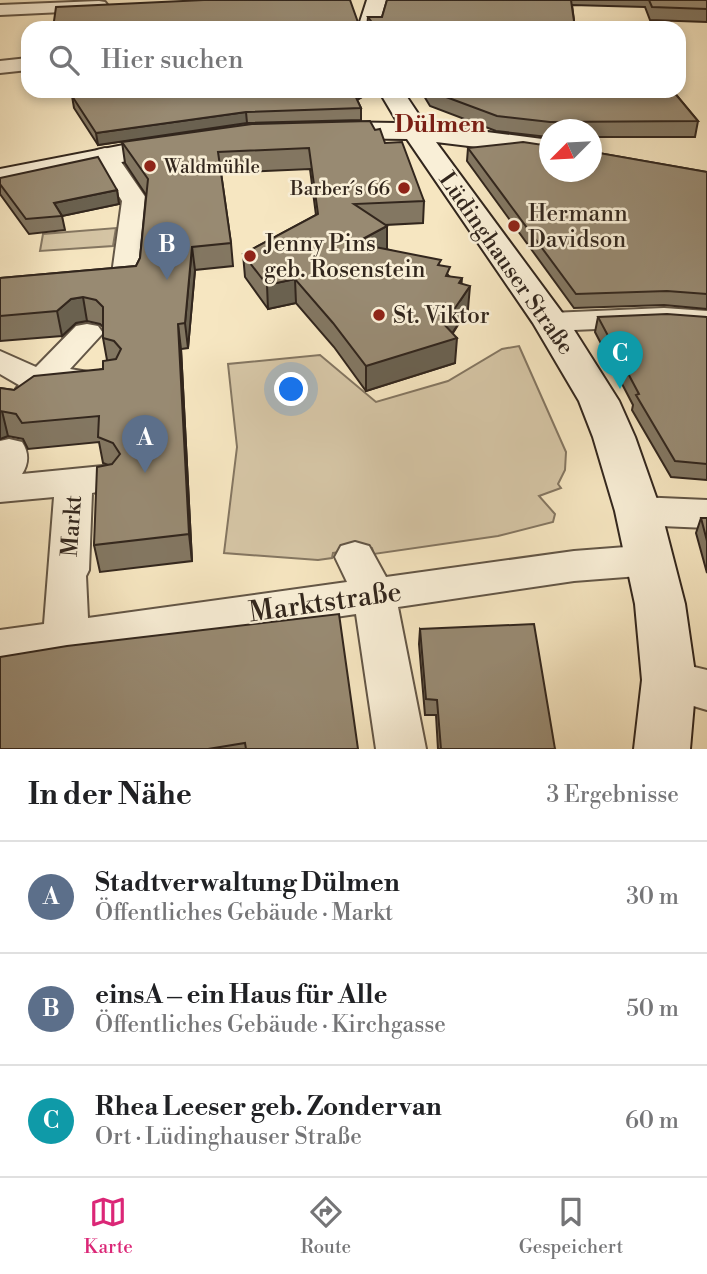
<!DOCTYPE html>
<html lang="de">
<head>
<meta charset="utf-8">
<style>
	:root { --surface:#fff; --page:#f6f6f6; --text:#202124; --muted:#757577; --line:#e0e0e0; --accent:#db2777 }
	body { margin:0; font-family:"Libre Bodoni",serif; background:var(--page); color:var(--text) }
	.compass { position:absolute; left:539px; top:119px; width:63px; height:63px; border-radius:50%; background:var(--surface); box-shadow:0 4px 10px #0003; rotate:246deg }
	.you { position:absolute; left:292px; top:390px; width:24px; height:24px; margin:-18px; border:5px solid #fff; border-radius:50%; background:#1a73e8; box-shadow:0 0 0 10px #1a73e833 }
	.badge { display:grid; place-items:center; width:46px; height:46px; border-radius:50%; background:var(--accent); color:#fff; font-size:23px; font-weight:700 }
	.pin { position:absolute; translate:-50% -58px; filter:drop-shadow(0 2px 4px #0008) }
	.pin::after { content:''; position:absolute; top:37px; width:24px; height:21px; background:inherit; clip-path:polygon(0 0,100% 0,50% 100%) }
	.list { margin:0; padding:0; list-style:none }
	h2 { display:flex; justify-content:space-between; align-items:center; height:91px; margin:0; padding:0 28px; font-size:30px }
	h2 small { font-size:23px; font-weight:400; color:var(--muted) }
	.list li { display:grid; grid-template-columns:46px 1fr auto; gap:21px; align-items:center; box-sizing:border-box; height:112px; padding:0 28px; border-top:2px solid var(--line) }
	.list b { display:block; font-size:26px; white-space:nowrap }
	.list p { margin:0; font-size:23px; white-space:nowrap; color:var(--muted) }
	.list em { font-size:23px; font-style:normal; color:var(--muted) }
	.icon { flex:none; width:38px; height:38px; fill:none; stroke:currentColor; stroke-width:2; stroke-linecap:round; stroke-linejoin:round }
	.map { position:relative; flex:none; width:707px; height:749px; overflow:hidden }
	.search { position:absolute; background:var(--surface); box-shadow:0 4px 10px #0003; left:21px; right:21px; top:21px; height:77px; display:flex; align-items:center; gap:18px; box-sizing:border-box; padding:0 24px; border-radius:21px; color:var(--muted); font-size:26px }
	.sheet { height:427px; background:var(--surface) }
	nav { display:flex; justify-content:space-around; align-items:center; box-sizing:border-box; height:98px; border-top:2px solid var(--line); background:var(--surface); font-size:19px; color:var(--muted) }
	nav a { display:grid; justify-items:center; gap:4px }
	nav .on { color:var(--accent) }
	.map>svg:first-child { display:block }
</style>
</head>
<body>
<div class="map">
<svg width="707" height="749" viewBox="0 0 707 749">
	<rect width="100%" height="100%" fill="#f6e6c1"/>
	<filter id="stains"><feTurbulence type="fractalNoise" baseFrequency=".00286" numOctaves="4"/><feColorMatrix values="0 0 0 0 .2 0 0 0 0 .09 0 0 0 0 .02 0 0 0 .5 -.17"/></filter>
	<radialGradient id="worn" r=".72"><stop offset=".6" stop-color="#630" stop-opacity="0"/><stop offset="1" stop-color="#630" stop-opacity=".3"/></radialGradient>
	<path fill="#d5c5a5" stroke="#847661" stroke-width="2" d="M 116,228 L 113,246 L 40,251 L 43,234 Z
		M 519,346 L 566,452 L 565,470 L 558,484 L 561,488 L 539,496 L 555,514 L 553,522 L 498,536 L 374,554 L 372,548 L 333,553 L 332,558 L 318,560 L 224,553 L 237,447 L 228,364 L 320,355 L 376,402 L 448,381 L 502,349 Z"/>
	<g fill="none" stroke-linecap="round" stroke-linejoin="round">
		<defs>
			<path id="street" d="M 99,1 L 105,2 L 108,6 L 105,10 L 0,15 L 0,5 Z
				M 28,58 L 28,70 L 0,73 L 0,61 Z
				M 105,148 L 113,150 L 148,201 L 141,281 L 136,287 L 96,293 L 86,290 L 81,284 L 86,278 L 112,274 L 122,201 L 93,155 L 97,150 Z
				M 664,308 L 707,311 L 707,329 L 664,326 L 551,331 L 540,329 L 535,322 L 540,315 L 551,313 Z
				M 87,324 L 98,326 L 103,333 L 70,369 L 88,372 L 93,379 L 88,386 C 76,389 65,388 53,391 C 38,395 42,402 21,396 L 16,389 L 19,385 L 0,374 L 0,351 L 36,367 L 76,326 Z
				M 9,439 L 22,442 C 29,453 29,463 22,474 L 103,466 L 116,470 L 122,479 L 116,488 L 92,493 L 89,570 L 86,576 L 88,618 L 347,582 L 335,557 L 341,546 L 355,542 L 369,546 L 386,577 L 574,551 L 652,545 L 667,549 L 673,560 L 667,571 L 652,575 L 574,581 L 398,607 L 426,749 L 376,749 L 356,614 L 0,666 L 0,630 L 44,624 L 54,497 L 0,502 L 0,441 Z
				M 638,497 L 707,500 L 707,528 L 638,525 L 624,521 L 619,511 L 624,501 Z
				M 669,661 L 707,670 L 707,710 L 653,694 L 646,680 L 653,666 Z"/>
			<path id="secondary" d="M 367,0 L 387,0 L 380,28 L 358,28 Z
				M 379,91 L 403,91 L 425,124 L 550,140 L 550,156 L 436,142 L 569,322 L 619,401 L 635,437 L 661,511 L 685,604 L 696,680 L 690,749 L 634,749 L 642,680 L 635,604 L 615,511 L 593,437 L 579,401 L 533,323 L 407,139 L 329,138 L 320,136 L 316,130 L 320,124 L 329,122 L 398,123 Z
				M 175,135 L 185,137 L 189,143 L 185,149 L 0,187 L 0,169 Z"/>
		</defs>
		<use href="#street" stroke="#635646" stroke-width="4"/>
		<use href="#secondary" stroke="#32261d" stroke-width="4"/>
		<use href="#street" fill="#f9efd7" fill-rule="evenodd"/>
		<use href="#secondary" fill="#f9efd7" fill-rule="evenodd"/>
	</g>
	<path fill="#837762" stroke="#32261d" stroke-width="2" d="M 387,0 L 707,0 L 707,22 L 650,20 L 645,7 L 572,5 L 575,28 L 367,28 L 368,17 L 382,17 Z
		M 421,91 L 673,91 L 698,121 L 695,137 L 592,137 L 592,130 L 550,130 L 550,137 L 548,137 L 496,131 L 430,106 Z
		M 72,96 L 362,97 L 357,100 L 361,108 L 361,120 L 247,123 L 98,145 L 74,108 Z
		M 375,130 L 424,201 L 423,223 L 386,225 L 387,226 L 386,249 L 441,266 L 449,276 L 461,284 L 468,309 L 453,333 L 455,363 L 366,391 L 334,347 L 296,303 L 268,309 L 245,277 L 243,254 L 316,215 L 310,169 L 221,173 L 231,243 L 233,266 L 195,270 L 188,348 L 181,349 L 192,561 L 100,572 L 94,545 L 108,465 L 103,463 L 99,442 L 28,449 L 23,439 L 8,436 L 0,439 L 0,388 L 14,390 L 103,369 L 107,360 L 103,338 L 103,327 L 100,324 L 87,321 L 76,323 L 62,336 L 0,341 L 0,278 L 136,266 L 140,258 L 146,195 L 125,163 L 122,142 Z
		M 468,148 L 593,152 L 707,172 L 707,309 L 664,305 L 574,308 L 467,161 Z
		M 0,178 L 117,190 L 119,204 L 62,216 L 65,230 L 29,234 L 0,194 Z
		M 598,317 L 707,317 L 707,480 L 671,477 L 632,410 L 633,405 L 595,332 Z
		M 701,518 L 707,518 L 707,573 L 696,533 Z
		M 420,629 L 555,749 L 438,749 L 436,715 L 425,715 L 419,644 Z
		M 0,657 L 358,749 L 0,749 Z"/>
	<path fill="#6a6150" stroke="#32261d" stroke-width="2" d="M 353,91 L 363,91 L 362,97 L 353,102 Z
		M 246,112 L 247,123 L 98,145 L 96,133 Z
		M 117,190 L 119,204 L 62,216 L 54,203 Z
		M 387,226 L 387,249 L 355,266 L 355,243 Z
		M 192,247 L 195,270 L 188,348 L 185,323 Z
		M 462,278 L 460,301 L 470,286 L 468,309 L 451,335 L 457,338 L 455,363 L 366,391 L 366,366 L 440,315 Z
		M 295,279 L 296,303 L 268,309 L 267,285 Z
		M 83,297 L 87,321 L 76,323 L 62,336 L 57,311 L 71,299 Z
		M 178,324 L 181,349 L 192,561 L 189,534 Z
		M 0,411 L 2,411 L 8,436 L 0,439 Z"/>
	<path fill="#988a72" stroke="#32261d" stroke-width="2" d="M 204,0 L 350,0 L 360,28 L 53,28 L 56,7 Z
		M 387,0 L 571,0 L 575,28 L 376,28 L 368,17 L 382,17 Z
		M 649,0 L 707,0 L 707,9 L 652,7 Z
		M 72,91 L 353,91 L 361,108 L 246,112 L 96,133 L 72,96 Z
		M 430,91 L 673,91 L 698,121 L 550,122 L 497,116 Z
		M 370,121 L 375,130 L 380,129 L 385,143 L 402,142 L 424,201 L 354,204 L 387,226 L 355,243 L 441,260 L 438,265 L 450,267 L 446,276 L 462,278 L 459,283 L 470,286 L 453,311 L 440,315 L 445,320 L 441,321 L 457,338 L 366,366 L 333,323 L 295,279 L 267,285 L 243,254 L 318,214 L 309,148 L 218,152 L 231,243 L 192,247 L 185,323 L 178,324 L 189,534 L 94,545 L 97,467 L 112,464 L 120,454 L 113,443 L 98,437 L 99,416 L 22,423 L 16,414 L 0,411 L 0,388 L 14,390 L 34,376 L 103,369 L 103,361 L 116,359 L 121,349 L 114,341 L 103,338 L 103,307 L 96,300 L 83,297 L 71,299 L 57,311 L 0,316 L 0,278 L 136,266 L 140,258 L 148,179 L 122,142 L 252,124 Z
		M 523,142 L 550,146 L 550,172 L 592,172 L 592,147 L 593,152 L 707,172 L 707,294 L 667,291 L 576,294 L 468,148 Z
		M 98,157 L 117,190 L 54,203 L 62,216 L 26,219 L 0,184 L 0,178 Z
		M 667,314 L 707,317 L 707,464 L 675,461 L 636,395 L 639,394 L 598,317 Z
		M 701,518 L 707,518 L 707,541 Z
		M 339,614 L 358,749 L 246,749 L 245,743 L 208,749 L 0,749 L 0,657 L 67,646 Z
		M 534,624 L 555,749 L 441,749 L 437,700 L 426,699 L 420,629 Z"/>
	<g fill="#8f2418" stroke="#f9efd7" stroke-width="2.5">
		<circle cx="150" cy="166" r="7"/>
		<circle cx="404" cy="188" r="7"/>
		<circle cx="514" cy="226" r="7"/>
		<circle cx="250" cy="256" r="7"/>
		<circle cx="379" cy="315" r="7"/>
	</g>
	<g text-anchor="middle" stroke-width="5" stroke-linejoin="round" paint-order="stroke">
		<g font-size="19" fill="#32261d" stroke="#f9efd7" text-anchor="start">
			<text x="164" y="173">Waldmühle</text>
			<text x="390" y="195" text-anchor="end">Barber´s 66</text>
		</g>
		<g font-size="23" fill="#32261d" stroke="#f9efd7" text-anchor="start">
			<text x="528" y="221">Hermann<tspan x="528" dy="26">Davidson</tspan></text>
			<text x="264" y="251">Jenny Pins<tspan x="264" dy="26">geb. Rosenstein</tspan></text>
			<text x="393" y="323">St. Viktor</text>
		</g>
		<g font-size="23" fill="#32261d" stroke="#f9efd7">
			<text transform="translate(507 263) rotate(55)" y="8">Lüdinghauser Straße</text>
			<text transform="translate(71 526) rotate(-86)" y="8">Markt</text>
		</g>
		<g font-size="24" font-weight="bold" fill="#7a1f14" stroke="#f9efd7">
			<text x="440" y="132">Dülmen</text>
		</g>
		<g font-size="28" fill="#32261d" stroke="#f9efd7">
			<text transform="translate(325 601) rotate(-8)" y="10">Marktstraße</text>
		</g>
	</g>
	<rect width="100%" height="100%" filter="url(#stains)"/>
	<rect width="100%" height="100%" fill="url(#worn)"/>
</svg>
<svg class="compass" viewBox="-18 -18 36 36"><path d="M0-13l5 13h-10z" fill="#e53935"/><path d="M0 13l5-13h-10z" fill="#757577"/></svg>
<div class="you"></div>
<div class="pin badge" style="left:145px;top:473px;background:#5c6f8a">A</div>
<div class="pin badge" style="left:167px;top:280px;background:#5c6f8a">B</div>
<div class="pin badge" style="left:620px;top:389px;background:#0f9aa8">C</div>
<div class="search"><svg class="icon" aria-label="search" viewBox="0 0 24 24"><circle cx="10" cy="10" r="6"/><path d="M15 15l6 6"/></svg>Hier suchen</div>
</div>
<section class="sheet">
<h2>In der Nähe<small>3 Ergebnisse</small></h2>
<ul class="list">
<li><span class="badge" style="background:#5c6f8a">A</span><div><b>Stadtverwaltung Dülmen</b><p>Öffentliches Gebäude · Markt</p></div><em>30 m</em></li>
<li><span class="badge" style="background:#5c6f8a">B</span><div><b>einsA – ein Haus für Alle</b><p>Öffentliches Gebäude · Kirchgasse</p></div><em>50 m</em></li>
<li><span class="badge" style="background:#0f9aa8">C</span><div><b>Rhea Leeser geb. Zondervan</b><p>Ort · Lüdinghauser Straße</p></div><em>60 m</em></li>
</ul>
</section>
<nav>
<a class="on"><svg class="icon" aria-label="map" viewBox="0 0 24 24"><path d="M3 6l6-2 6 2 6-2v14l-6 2-6-2-6 2zM9 4v14M15 6v14"/></svg>Karte</a>
<a><svg class="icon" aria-label="directions" viewBox="0 0 24 24"><path d="M12 3l9 9-9 9-9-9zM9 14v-3h6M13 9l2 2-2 2"/></svg>Route</a>
<a><svg class="icon" aria-label="saved" viewBox="0 0 24 24"><path d="M7 4h10v16l-5-4-5 4z"/></svg>Gespeichert</a>
</nav>
</body>
</html>
